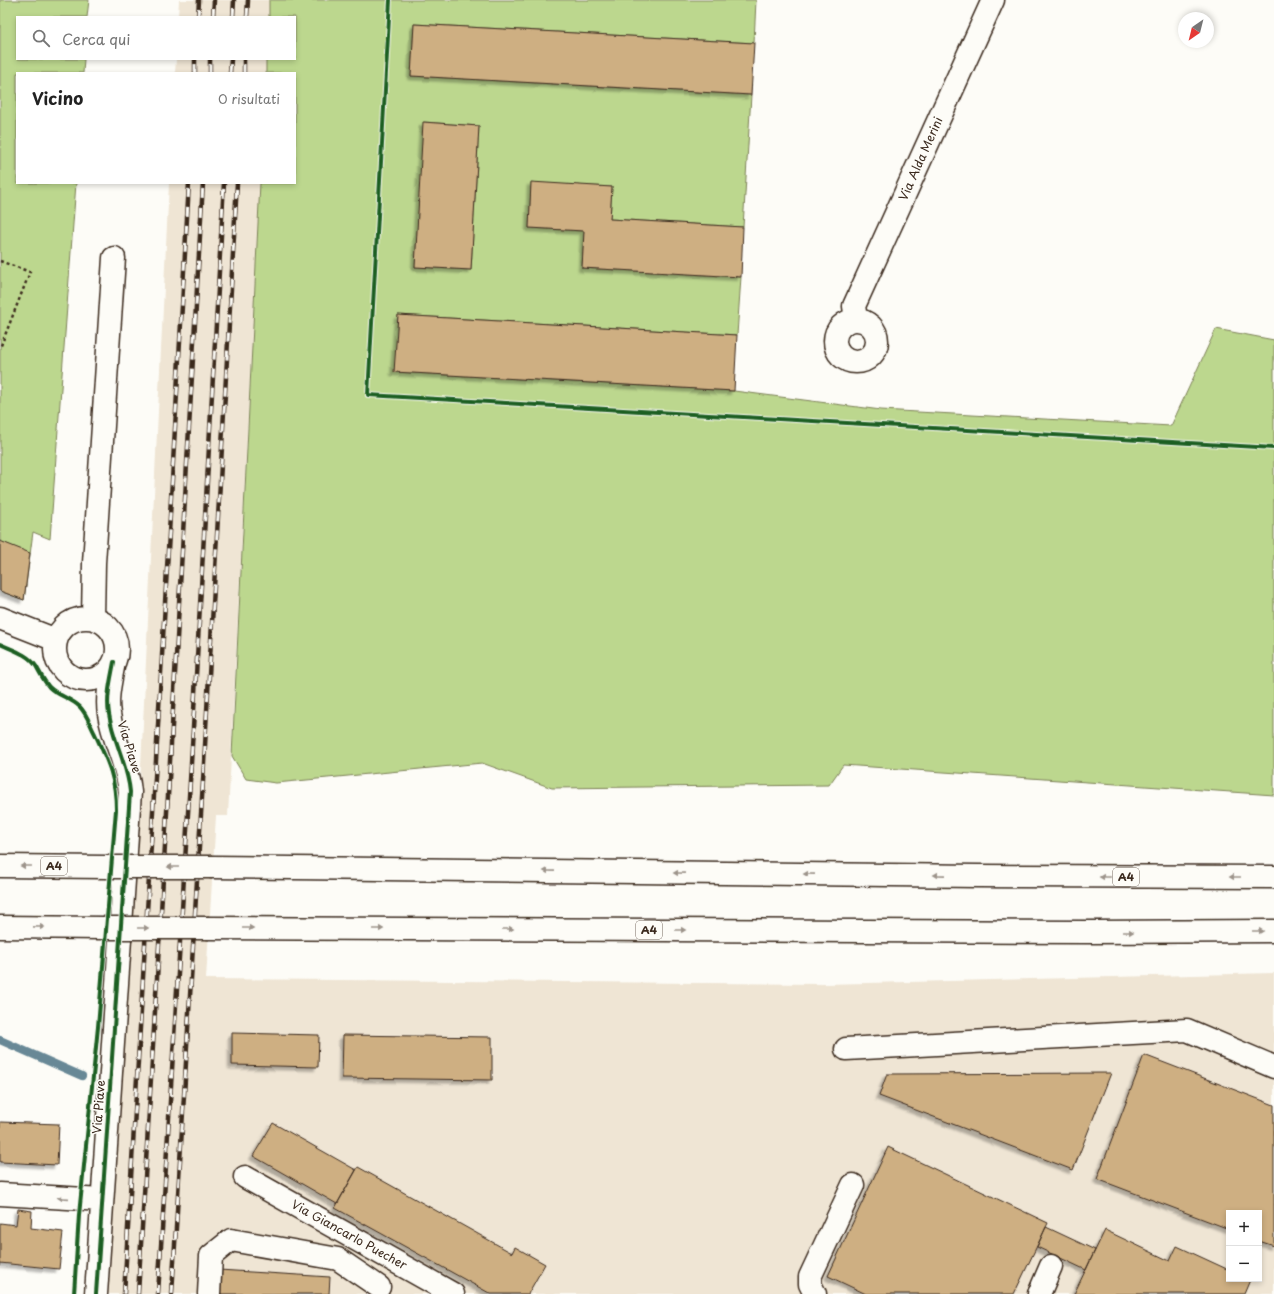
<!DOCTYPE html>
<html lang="it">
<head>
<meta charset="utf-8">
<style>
	:root { --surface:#fff; --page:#f2f2f2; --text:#222; --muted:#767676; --line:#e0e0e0 }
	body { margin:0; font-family:"Playpen Sans",sans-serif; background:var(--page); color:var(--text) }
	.controls { position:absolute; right:12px; bottom:12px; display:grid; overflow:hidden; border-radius:0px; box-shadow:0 2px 6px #0003 }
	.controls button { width:36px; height:36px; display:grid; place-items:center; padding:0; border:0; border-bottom:1px solid var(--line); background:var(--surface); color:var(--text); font:20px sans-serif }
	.compass { position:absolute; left:1178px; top:12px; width:36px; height:36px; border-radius:50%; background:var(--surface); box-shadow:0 2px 6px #0003; rotate:215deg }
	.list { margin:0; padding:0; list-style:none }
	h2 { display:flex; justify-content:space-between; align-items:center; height:52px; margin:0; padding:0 16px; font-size:17px }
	h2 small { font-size:13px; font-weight:400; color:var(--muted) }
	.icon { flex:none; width:22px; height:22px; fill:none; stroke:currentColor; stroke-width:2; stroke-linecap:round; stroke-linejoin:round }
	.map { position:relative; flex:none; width:1274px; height:1294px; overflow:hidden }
	.search { position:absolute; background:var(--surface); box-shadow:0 2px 6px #0003; left:16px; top:16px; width:280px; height:44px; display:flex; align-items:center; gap:10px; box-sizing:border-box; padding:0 14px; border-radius:0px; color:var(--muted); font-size:15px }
	.panel { position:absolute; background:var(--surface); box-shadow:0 2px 6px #0003; left:16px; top:72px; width:280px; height:112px; border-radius:0px }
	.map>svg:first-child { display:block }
</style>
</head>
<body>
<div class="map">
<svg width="1274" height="1294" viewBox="0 0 1274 1294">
	<defs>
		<filter id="shadow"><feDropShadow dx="-3.5" dy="3.5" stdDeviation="1" flood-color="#0004"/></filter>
	</defs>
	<rect width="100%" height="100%" fill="#fdfcf7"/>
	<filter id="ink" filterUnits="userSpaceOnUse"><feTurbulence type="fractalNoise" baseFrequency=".025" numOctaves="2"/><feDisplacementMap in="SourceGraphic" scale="8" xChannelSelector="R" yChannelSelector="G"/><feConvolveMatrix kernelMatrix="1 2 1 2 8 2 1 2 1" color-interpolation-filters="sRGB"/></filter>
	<g filter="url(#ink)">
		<path fill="#efe5d4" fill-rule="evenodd" d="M 179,0 L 269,0 L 269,17 L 178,17 Z
			M 176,59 L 266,59 L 266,73 L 175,73 Z
			M 169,183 L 260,183 L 228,816 L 216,816 L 206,979 L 825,984 L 1274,973 L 1274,1294 L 108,1294 L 140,786 ZM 1229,1213 L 1259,1213 L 1259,1279 L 1229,1279 Z"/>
		<path fill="#bcd78e" stroke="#7c8056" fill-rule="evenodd" d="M 0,0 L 89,0 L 87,17 L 17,17 L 17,59 L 84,59 L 83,73 L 17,73 L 17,183 L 76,183 L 50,539 L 33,532 L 24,600 L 0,591 Z
			M 269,0 L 756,0 L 754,43 L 414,24 L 411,76 L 751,95 L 743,227 L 610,219 L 612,187 L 531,183 L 529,228 L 584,231 L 582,268 L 741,277 L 737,335 L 398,315 L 395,372 L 734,391 L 881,410 L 1171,426 L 1216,329 L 1274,340 L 1274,795 L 843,765 L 829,785 L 552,788 L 482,763 L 276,783 L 246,779 L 232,756 L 260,183 L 295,183 L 295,73 L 266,73 L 266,59 L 295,59 L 295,17 L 269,17 ZM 424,122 L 479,126 L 471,270 L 415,267 Z"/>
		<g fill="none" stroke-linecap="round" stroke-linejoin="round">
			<path stroke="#678896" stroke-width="8" d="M 0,1040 L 82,1076"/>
		</g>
		<path fill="#ceaf82" stroke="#3b2a1e" filter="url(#shadow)" d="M 414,24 L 754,43 L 751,95 L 411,76 Z
			M 423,122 L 479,126 L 471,270 L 415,267 Z
			M 531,182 L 612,187 L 610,219 L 743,227 L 741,277 L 582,268 L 584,231 L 529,228 Z
			M 398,315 L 737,335 L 734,391 L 394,372 Z
			M 0,541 L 30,553 L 24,600 L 0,591 Z
			M 232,1033 L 319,1035 L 318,1067 L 232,1065 Z
			M 343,1035 L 492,1037 L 492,1080 L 342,1078 Z
			M 1144,1055 L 1274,1105 L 1274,1246 L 1259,1241 L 1259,1213 L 1229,1213 L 1229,1229 L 1097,1179 Z
			M 1111,1073 L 1073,1170 L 879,1096 L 887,1074 Z
			M 0,1122 L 59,1124 L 57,1165 L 0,1162 Z
			M 273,1123 L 356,1170 L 337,1204 L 253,1156 Z
			M 888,1147 L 1048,1223 L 1014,1294 L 866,1294 L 828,1276 Z
			M 358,1167 L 512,1253 L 515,1247 L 545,1264 L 528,1294 L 491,1294 L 335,1208 Z
			M 18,1209 L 32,1211 L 31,1228 L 63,1232 L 59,1269 L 0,1263 L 0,1266 L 0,1223 L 16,1225 Z
			M 1046,1227 L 1095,1250 L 1086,1270 L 1037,1247 Z
			M 1105,1230 L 1170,1261 L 1177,1246 L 1229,1270 L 1229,1279 L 1247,1279 L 1250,1280 L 1244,1294 L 1074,1294 Z
			M 219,1270 L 330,1277 L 329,1294 L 218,1294 Z"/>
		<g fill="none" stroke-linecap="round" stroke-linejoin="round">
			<defs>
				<path id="minor" d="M 856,319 L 854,306 L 993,0
					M835 341a21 21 0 1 1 42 0a21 21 0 1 1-42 0Z
					M 0,618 L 56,640
					M 93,618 L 94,563 L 114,258
					M55 649a31 31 0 1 1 62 0a31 31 0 1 1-62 0Z
					M 846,1049 L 1187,1030 L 1274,1067
					M 245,1177 L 453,1294
					M 0,1194 L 102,1200
					M 96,1294 L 130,792 C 128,765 113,741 109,714 C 106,697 111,679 114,662
					M 209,1294 L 211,1256 L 231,1240 L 338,1259 L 379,1287
					M 815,1294 L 810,1284 L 810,1277 L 853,1185
					M 1039,1294 L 1051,1266"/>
				<path id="highway" d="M 0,866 L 107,867
					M 212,867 L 978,876 L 1274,877
					M 0,927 L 104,928
					M 209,928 L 1089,932 L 1274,931"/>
			</defs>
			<use href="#minor" stroke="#3b2a1e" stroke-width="25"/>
			<use href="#highway" stroke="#3b2a1e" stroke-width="25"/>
			<path stroke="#3b2a1e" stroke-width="2.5" stroke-dasharray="3 3" stroke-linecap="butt" d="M 0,261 L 30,272 L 0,348"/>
			<use href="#minor" stroke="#fdfcf7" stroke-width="22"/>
			<use href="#highway" stroke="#fdfcf7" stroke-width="22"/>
			<defs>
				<path id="rail" d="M 198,17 L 199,0
					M 213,17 L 214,0
					M 233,17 L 234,0
					M 247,17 L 248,0
					M 195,73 L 195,59
					M 210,73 L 210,59
					M 230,73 L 231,59
					M 244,73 L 244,59
					M 124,1294 L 155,778 L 189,183
					M 138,1294 L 169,779 L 203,183
					M 158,1294 L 190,781 L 224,183
					M 172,1294 L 203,781 L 237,183"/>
			</defs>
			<use href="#rail" stroke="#3b2a1e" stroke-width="4.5"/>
			<use href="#rail" stroke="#fdfcf7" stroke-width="3" stroke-dasharray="9" stroke-linecap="butt"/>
			<defs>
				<path id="highway-bridge" d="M 107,867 L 212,867
					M 104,928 L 209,928"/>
			</defs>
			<use href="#highway-bridge" stroke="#3b2a1e" stroke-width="25" stroke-linecap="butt"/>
			<use href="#highway-bridge" stroke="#fdfcf7" stroke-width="22"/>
			<defs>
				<path id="cycleway" d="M 390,0 L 368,395 L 1274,448
					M 0,644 C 13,650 28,654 36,666 C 40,673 44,681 49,687 C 58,696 71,698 80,707 C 87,714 90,725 95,734 C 108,762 116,778 116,810 L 98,1027 L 79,1215 L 74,1294
					M 96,1294 L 130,792 C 128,765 113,741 109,714 C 106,697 111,679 114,662"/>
			</defs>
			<use href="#cycleway" stroke="#fdfcf7" stroke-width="6"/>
			<use href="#cycleway" stroke="#1b5e20" stroke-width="4"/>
		</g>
		<defs><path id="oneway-solid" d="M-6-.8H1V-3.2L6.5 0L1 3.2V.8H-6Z"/></defs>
		<g fill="#9c938a">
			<use href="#oneway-solid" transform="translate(26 866) rotate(-180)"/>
			<use href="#oneway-solid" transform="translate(173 867) rotate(-180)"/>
			<use href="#oneway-solid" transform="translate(549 871) rotate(-179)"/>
			<use href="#oneway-solid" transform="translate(679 873) rotate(-179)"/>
			<use href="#oneway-solid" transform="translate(809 874) rotate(-179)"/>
			<use href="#oneway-solid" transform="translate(939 875) rotate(-179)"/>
			<use href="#oneway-solid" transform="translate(1105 877) rotate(-180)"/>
			<use href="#oneway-solid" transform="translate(1235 877) rotate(-180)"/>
			<use href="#oneway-solid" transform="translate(39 927) rotate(1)"/>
			<use href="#oneway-solid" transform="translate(143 928)"/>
			<use href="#oneway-solid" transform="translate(248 928)"/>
			<use href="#oneway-solid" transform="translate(378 929)"/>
			<use href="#oneway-solid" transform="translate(508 929)"/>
			<use href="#oneway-solid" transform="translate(680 930)"/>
			<use href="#oneway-solid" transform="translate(1258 931)"/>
			<use href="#oneway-solid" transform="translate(1128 932)"/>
			<use href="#oneway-solid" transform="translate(63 1198) rotate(-176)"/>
		</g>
	</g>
	<g text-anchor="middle" stroke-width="3" stroke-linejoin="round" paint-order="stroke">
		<g fill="#fdfcf7" stroke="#75695f" stroke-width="1">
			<rect x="41" y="857" width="26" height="18" rx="3"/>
			<rect x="1113" y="868" width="26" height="18" rx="3"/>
			<rect x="636" y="921" width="26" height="18" rx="3"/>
		</g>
		<g font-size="11" font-weight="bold" fill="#3b2a1e">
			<text x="54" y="870">A4</text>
			<text x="1126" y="881">A4</text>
			<text x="649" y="934">A4</text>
		</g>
		<g font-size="12" fill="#3b2a1e" stroke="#fdfcf7">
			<text transform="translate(921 159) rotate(-66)" y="4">Via Alda Merini</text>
			<text transform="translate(129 747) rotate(73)" y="4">Via Piave</text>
			<text transform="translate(99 1107) rotate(-86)" y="4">Via Piave</text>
			<text transform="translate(349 1235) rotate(29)" y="4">Via Giancarlo Puecher</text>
		</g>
	</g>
</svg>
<div class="controls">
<button>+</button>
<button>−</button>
</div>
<svg class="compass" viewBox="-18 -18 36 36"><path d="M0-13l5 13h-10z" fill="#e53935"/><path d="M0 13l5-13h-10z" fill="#767676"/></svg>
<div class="search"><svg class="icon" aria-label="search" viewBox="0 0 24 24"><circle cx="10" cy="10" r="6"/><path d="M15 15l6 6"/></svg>Cerca qui</div>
<section class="panel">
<h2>Vicino<small>0 risultati</small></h2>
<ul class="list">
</ul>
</section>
</div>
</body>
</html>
